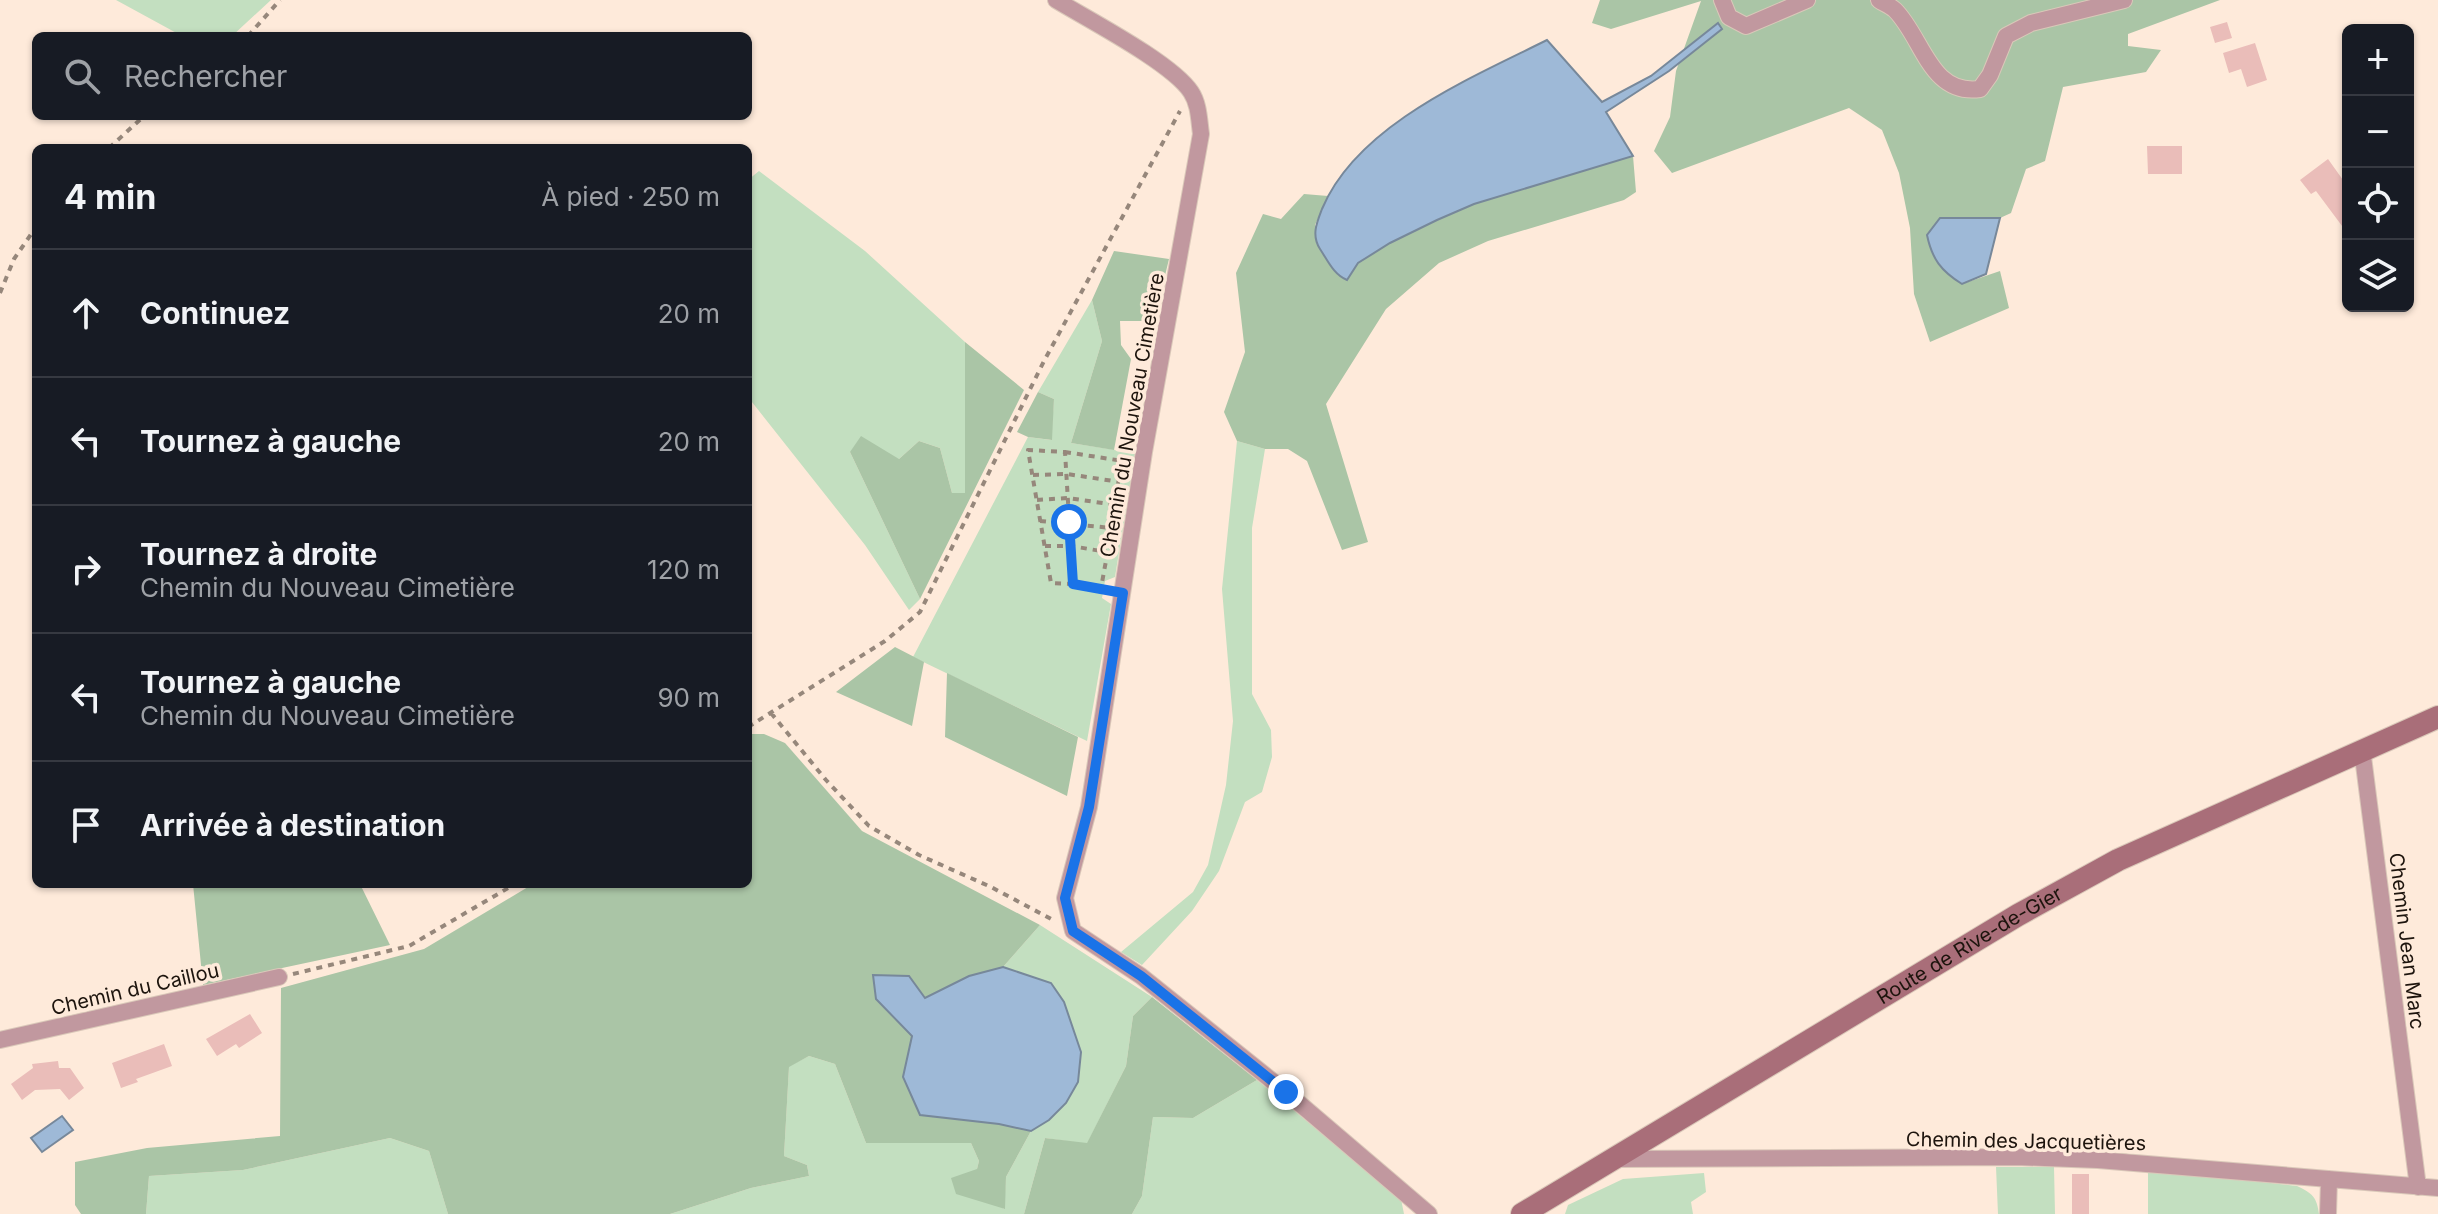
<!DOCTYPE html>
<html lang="fr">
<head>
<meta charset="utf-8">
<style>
	:root { --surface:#171b24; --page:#242831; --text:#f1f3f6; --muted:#9ea1a6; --line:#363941 }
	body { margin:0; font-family:Inter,sans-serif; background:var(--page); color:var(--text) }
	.controls { position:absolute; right:24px; top:24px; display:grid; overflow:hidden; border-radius:12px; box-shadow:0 2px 6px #0004 }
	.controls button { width:72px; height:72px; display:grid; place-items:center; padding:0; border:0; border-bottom:2px solid var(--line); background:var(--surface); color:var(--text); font:40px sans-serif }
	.stop { position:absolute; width:24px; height:24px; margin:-18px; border:6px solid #1a73e8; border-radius:50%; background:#fff }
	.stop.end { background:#1a73e8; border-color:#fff; box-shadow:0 2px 8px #0008 }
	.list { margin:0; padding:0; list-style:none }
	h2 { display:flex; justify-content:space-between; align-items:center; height:104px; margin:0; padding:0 32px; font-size:34px }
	h2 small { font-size:26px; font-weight:400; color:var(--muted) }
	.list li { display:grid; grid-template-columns:52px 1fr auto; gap:24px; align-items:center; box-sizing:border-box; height:128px; padding:0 32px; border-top:2px solid var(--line) }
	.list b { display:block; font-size:30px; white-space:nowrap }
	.list p { margin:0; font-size:26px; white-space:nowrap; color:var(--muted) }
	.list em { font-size:26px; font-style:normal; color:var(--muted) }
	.icon { flex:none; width:44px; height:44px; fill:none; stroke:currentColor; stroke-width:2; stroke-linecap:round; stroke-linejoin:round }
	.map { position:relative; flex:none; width:2438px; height:1214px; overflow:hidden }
	.search { position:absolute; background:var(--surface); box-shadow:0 2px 6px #0004; left:32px; top:32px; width:720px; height:88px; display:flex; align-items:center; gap:20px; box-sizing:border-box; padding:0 28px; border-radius:12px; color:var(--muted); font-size:30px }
	.panel { position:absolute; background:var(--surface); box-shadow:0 2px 6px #0004; left:32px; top:144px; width:720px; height:744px; border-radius:12px }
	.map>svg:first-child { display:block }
</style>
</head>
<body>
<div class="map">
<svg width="2438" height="1214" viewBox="0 0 2438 1214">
	<rect width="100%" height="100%" fill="#feeada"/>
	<path fill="#c3dfc0" d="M 116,0 L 271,0 L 232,36 L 182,36 Z
		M 759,171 L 865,251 L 965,342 L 965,493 L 952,493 L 940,448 L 919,441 L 899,459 L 850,452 L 920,599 L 909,610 L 865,545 L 748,397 L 748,180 Z
		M 1092,300 L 1102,341 L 1071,443 L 1135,453 L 1115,577 L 1105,581 L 1102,598 L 1111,604 L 1087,741 L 913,657 L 1028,437 L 1051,440 L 1054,399 L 1038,392 Z
		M 1237,441 L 1265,449 L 1252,528 L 1252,694 L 1271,730 L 1272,757 L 1262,792 L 1245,802 L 1219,871 L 1192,911 L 1142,965 L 1121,952 L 1193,892 L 1208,865 L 1226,785 L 1233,721 L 1222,589 Z
		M 1040,925 L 1152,997 L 1133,1016 L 1126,1066 L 1087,1144 L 1045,1138 L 1024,1214 L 670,1214 L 751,1188 L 809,1176 L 807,1165 L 784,1156 L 789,1066 L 809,1056 L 835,1064 L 866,1143 L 971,1143 L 979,1161 L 977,1169 L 1004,1209 L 1006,1177 L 1031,1131 L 1049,1120 L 1066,1103 L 1078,1082 L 1051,983 L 1003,967 Z
		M 1257,1080 L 1401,1199 L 1404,1214 L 1132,1214 L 1142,1196 L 1153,1117 L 1193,1118 Z
		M 390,1138 L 429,1151 L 448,1214 L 146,1214 L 149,1176 L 243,1170 Z
		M 1996,1167 L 2054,1167 L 2055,1214 L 1998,1214 Z
		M 2148,1169 L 2297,1186 C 2312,1193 2317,1197 2319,1214 L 2148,1214 Z
		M 1704,1173 L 1706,1192 L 1691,1202 L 1693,1214 L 1565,1214 L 1568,1205 L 1623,1179 Z"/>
	<path fill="#aac5a6" d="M 1600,0 L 2220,0 L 2128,34 L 2128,46 L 2161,50 L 2146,72 L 2063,87 L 2045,161 L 2026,169 L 2011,213 L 2000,218 L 1940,218 L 1927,235 L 1962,284 L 2000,271 L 2009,308 L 1930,342 L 1914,294 L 1910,228 L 1899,173 L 1882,130 L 1849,108 L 1672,173 L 1654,151 L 1670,117 L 1676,71 L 1701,1 L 1611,29 L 1592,23 Z
		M 1633,156 L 1636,192 L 1624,200 L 1488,241 L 1439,263 L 1386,309 L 1326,404 L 1368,542 L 1342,550 L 1307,461 L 1288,449 L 1265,449 L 1237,441 L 1224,412 L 1245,352 L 1236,273 L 1263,214 L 1281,219 L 1304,194 L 1328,196 L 1315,225 L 1347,280 L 1358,263 L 1390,243 L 1437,220 L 1474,204 Z
		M 1114,251 L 1169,259 L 1154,321 L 1120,321 L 1121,345 L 1131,359 L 1114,450 L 1071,443 L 1102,341 L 1092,300 Z
		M 965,342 L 1024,390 L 920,599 L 850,452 L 861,436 L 899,459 L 919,441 L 940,448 L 952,493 L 965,493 Z
		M 1038,392 L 1054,399 L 1052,440 L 1028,437 L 1017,432 Z
		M 895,647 L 924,662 L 912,726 L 836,692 Z
		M 947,673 L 1078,737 L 1067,796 L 945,737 Z
		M 748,734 L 764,734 L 785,743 L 862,831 L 1040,925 L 1003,967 L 969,976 L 925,998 L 876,999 L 912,1036 L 903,1077 L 999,1124 L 1031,1131 L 1006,1177 L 1005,1209 L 956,1194 L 951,1178 L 977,1169 L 979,1161 L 971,1143 L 866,1143 L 835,1064 L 809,1056 L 789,1067 L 784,1156 L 807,1165 L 809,1176 L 751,1188 L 670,1214 L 448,1214 L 429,1151 L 390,1138 L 243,1170 L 149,1176 L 146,1214 L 81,1214 L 75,1205 L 75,1162 L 147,1148 L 280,1136 L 281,988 L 424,949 L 533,884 L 748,884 Z
		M 193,884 L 360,884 L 390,945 L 203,985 Z
		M 1152,997 L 1257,1080 L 1193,1118 L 1153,1117 L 1142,1196 L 1132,1214 L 1024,1214 L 1045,1138 L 1087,1143 L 1126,1066 L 1133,1016 Z"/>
	<path fill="#9eb9d7" stroke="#77889a" stroke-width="2" d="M 1718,23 L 1722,29 L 1669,71 L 1606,112 L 1633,156 L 1474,204 L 1437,220 L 1390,243 L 1358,263 L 1347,280 C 1334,275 1328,261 1320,249 C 1311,235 1317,222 1322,209 C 1357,125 1471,78 1547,40 L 1602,102 L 1651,76 Z
		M 1940,218 L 2000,218 L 1986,274 L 1962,284 C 1941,271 1932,259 1927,235 Z
		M 1003,967 L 1051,983 L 1064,1002 L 1081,1052 L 1078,1082 L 1066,1103 L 1049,1120 L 1031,1131 L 999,1124 L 920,1115 L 903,1077 L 912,1036 L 876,999 L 873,975 L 909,976 L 925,998 L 969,976 Z
		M 62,1116 L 73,1130 L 42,1152 L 31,1138 Z"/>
	<path fill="#eabdb9" d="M 2227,22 L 2232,38 L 2215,43 L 2210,27 Z
		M 2255,43 L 2267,80 L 2247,87 L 2241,69 L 2229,73 L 2223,53 Z
		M 2147,146 L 2182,146 L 2182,174 L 2148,174 Z
		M 2328,159 L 2348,187 L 2348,234 L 2316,191 L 2311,194 L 2300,180 Z
		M 250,1014 L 262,1033 L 239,1048 L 236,1044 L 217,1056 L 206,1039 Z
		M 164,1044 L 172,1066 L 136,1079 L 138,1082 L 121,1088 L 112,1063 Z
		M 58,1061 L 59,1068 L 70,1068 L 84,1088 L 69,1100 L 60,1089 L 35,1090 L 22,1100 L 11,1084 L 33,1068 L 32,1064 Z
		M 2072,1174 L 2089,1174 L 2089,1214 L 2072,1214 Z"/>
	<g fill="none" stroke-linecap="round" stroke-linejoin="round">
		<defs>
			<path id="street" d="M 1056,0 C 1089,20 1172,63 1191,92 C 1199,104 1199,120 1201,134 L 1144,452 L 1089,807 L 1065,898 L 1073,931 L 1141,976 L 1286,1092 L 1429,1214
				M 1722,0 L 1729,17 L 1746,26 L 1807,0
				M 1879,0 C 1883,3 1891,6 1895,10 C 1923,38 1930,96 1980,89 L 1990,75 L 2006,36 L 2031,23 L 2124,0
				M 2362,749 L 2418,1187
				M 0,1040 L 279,977
				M 1614,1159 L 2016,1157 L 2098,1160 L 2438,1188
				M 2328,1214 L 2329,1179"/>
			<g id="secondary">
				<path id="s1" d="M 1522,1214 L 2018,915 L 2118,860 L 2438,717"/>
			</g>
		</defs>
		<use href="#street" stroke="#dac8b9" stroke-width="18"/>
		<use href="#secondary" stroke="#dac8b9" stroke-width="24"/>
		<path stroke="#96877b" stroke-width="4" stroke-dasharray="6 6" stroke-linecap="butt" d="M 248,36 L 280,0
			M 109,148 L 144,116
			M 0,293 L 14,259 L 36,227
			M 1065,452 L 1123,461 L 1123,464
			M 1033,475 L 1067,474 L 1120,482
			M 1037,500 L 1068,498 L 1116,505
			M 1040,521 L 1112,528 L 1101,588
			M 1112,527 L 1117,500
			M 1045,546 L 1071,546 L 1107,552
			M 1073,584 L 1051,583 L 1028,450 L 1065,452 L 1073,584 L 1105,589
			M 771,713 L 826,780 L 869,826 L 919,855 L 991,887 L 1053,920
			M 748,727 L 885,641 L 920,612 L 1044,361 L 1180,111
			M 293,974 L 409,946 L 515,884"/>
		<use href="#street" stroke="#c1989f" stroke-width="16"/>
		<use href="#secondary" stroke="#a96e79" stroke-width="22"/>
	</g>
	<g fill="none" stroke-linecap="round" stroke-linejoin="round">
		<path stroke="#1a73e8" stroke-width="10" d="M 1069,522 L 1073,584 L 1123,593 L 1089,807 L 1065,898 L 1073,931 L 1141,976 L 1286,1092"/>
	</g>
	<g text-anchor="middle" stroke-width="7" stroke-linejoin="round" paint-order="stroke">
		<g font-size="20" fill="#1d140d" stroke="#feeada">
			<text transform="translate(1132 415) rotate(-80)" y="7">Chemin du Nouveau Cimetière</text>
			<text transform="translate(2407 941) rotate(83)" y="7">Chemin Jean Marc</text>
			<text dy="7" stroke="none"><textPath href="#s1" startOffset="522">Route de Rive-de-Gier</textPath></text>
			<text transform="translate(135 989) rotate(-13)" y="7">Chemin du Caillou</text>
			<text transform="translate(2026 1141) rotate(1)" y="7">Chemin des Jacquetières</text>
		</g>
	</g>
</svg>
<div class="controls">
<button>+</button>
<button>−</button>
<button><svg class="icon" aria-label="locate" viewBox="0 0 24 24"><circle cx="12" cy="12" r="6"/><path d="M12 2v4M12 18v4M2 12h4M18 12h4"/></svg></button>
<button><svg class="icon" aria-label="layers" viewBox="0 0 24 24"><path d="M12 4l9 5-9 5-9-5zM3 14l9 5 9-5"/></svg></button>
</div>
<div class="stop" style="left:1069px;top:522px"></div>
<div class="stop end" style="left:1286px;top:1092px"></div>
<div class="search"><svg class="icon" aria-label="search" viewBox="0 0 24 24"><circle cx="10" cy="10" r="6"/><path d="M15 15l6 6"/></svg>Rechercher</div>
<section class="panel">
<h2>4 min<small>À pied · 250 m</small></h2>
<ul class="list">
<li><svg class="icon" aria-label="ahead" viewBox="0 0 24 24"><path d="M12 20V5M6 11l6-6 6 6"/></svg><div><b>Continuez</b></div><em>20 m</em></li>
<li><svg class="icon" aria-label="left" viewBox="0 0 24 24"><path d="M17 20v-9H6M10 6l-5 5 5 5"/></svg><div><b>Tournez à gauche</b></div><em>20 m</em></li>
<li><svg class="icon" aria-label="right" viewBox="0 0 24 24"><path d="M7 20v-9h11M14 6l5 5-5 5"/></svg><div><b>Tournez à droite</b><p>Chemin du Nouveau Cimetière</p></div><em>120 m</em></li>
<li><svg class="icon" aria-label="left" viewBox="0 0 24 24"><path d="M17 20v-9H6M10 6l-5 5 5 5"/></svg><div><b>Tournez à gauche</b><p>Chemin du Nouveau Cimetière</p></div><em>90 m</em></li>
<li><svg class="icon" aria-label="arrive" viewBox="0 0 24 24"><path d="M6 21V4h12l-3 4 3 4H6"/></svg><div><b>Arrivée à destination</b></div></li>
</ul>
</section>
</div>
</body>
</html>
